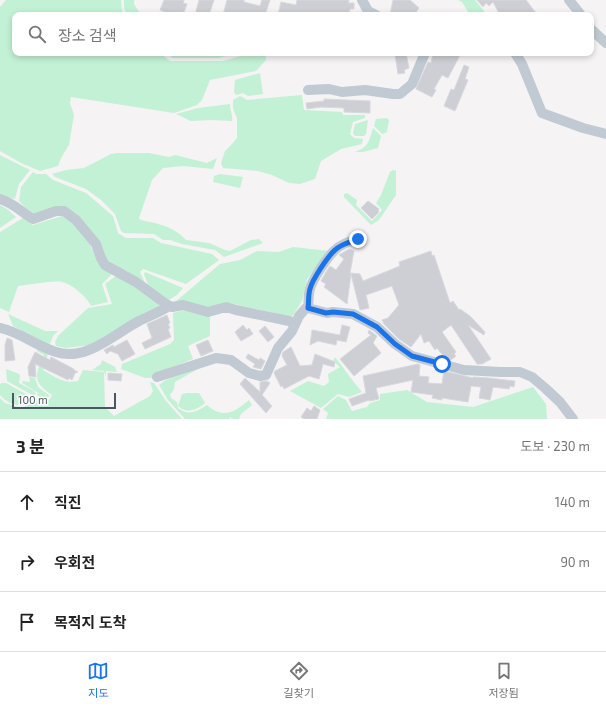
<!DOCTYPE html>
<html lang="ko">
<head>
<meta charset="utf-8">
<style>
	:root { --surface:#fff; --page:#f2f2f2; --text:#222; --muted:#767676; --line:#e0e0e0; --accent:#1a73e8 }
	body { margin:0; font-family:"Exo 2","Noto Sans KR",sans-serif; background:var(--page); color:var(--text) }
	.scale { position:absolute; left:12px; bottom:10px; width:104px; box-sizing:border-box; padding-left:4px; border:2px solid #4a5661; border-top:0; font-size:11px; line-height:14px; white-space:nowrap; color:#4a5661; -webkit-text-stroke:3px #fff; paint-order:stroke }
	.stop { position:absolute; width:12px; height:12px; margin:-9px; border:3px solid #1a73e8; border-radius:50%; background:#fff }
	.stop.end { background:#1a73e8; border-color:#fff; box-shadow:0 1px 4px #0008 }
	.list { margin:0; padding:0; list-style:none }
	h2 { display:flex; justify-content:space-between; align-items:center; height:52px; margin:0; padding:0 16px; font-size:17px }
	h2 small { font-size:13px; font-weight:400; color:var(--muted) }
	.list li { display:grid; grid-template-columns:26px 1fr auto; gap:12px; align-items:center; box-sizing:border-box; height:60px; padding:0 16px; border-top:1px solid var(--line) }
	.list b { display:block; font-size:15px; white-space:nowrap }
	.list em { font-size:13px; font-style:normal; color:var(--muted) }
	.icon { flex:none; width:22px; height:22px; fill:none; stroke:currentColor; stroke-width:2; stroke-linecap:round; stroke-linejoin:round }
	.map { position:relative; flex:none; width:606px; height:419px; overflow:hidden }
	.search { position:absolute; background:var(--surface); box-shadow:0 2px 6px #0003; left:12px; right:12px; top:12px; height:44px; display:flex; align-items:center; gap:10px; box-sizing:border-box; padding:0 14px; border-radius:8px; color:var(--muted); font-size:15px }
	.sheet { height:232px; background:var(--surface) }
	nav { display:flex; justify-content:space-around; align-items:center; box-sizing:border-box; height:56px; border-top:1px solid var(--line); background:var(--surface); font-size:11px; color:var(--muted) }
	nav a { display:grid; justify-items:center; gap:2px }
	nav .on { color:var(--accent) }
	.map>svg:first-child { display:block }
</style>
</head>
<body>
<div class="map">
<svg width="606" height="419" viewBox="0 0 606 419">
	<rect width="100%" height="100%" fill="#f5f3f3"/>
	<path fill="#c3f1d5" d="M 6,0 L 121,0 L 122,10 L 125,15 L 15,15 L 15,53 L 160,53 L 170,61 L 223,61 L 252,53 L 266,53 L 266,60 L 256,71 L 210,80 L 202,100 L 197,105 L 174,113 L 71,97 L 70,103 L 74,115 L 69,145 L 61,158 L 58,166 L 40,171 L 21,163 L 0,151 L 0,7 Z
		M 124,0 L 134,0 L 134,4 L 141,15 L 128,15 L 124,9 Z
		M 458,0 L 475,0 L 484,11 L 486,15 L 470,15 L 462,2 Z
		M 167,53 L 238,53 L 218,58 L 173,58 Z
		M 260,73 L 263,94 L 248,96 L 243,93 L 236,95 L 234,92 L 235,80 Z
		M 302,95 L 304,110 L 342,112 L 343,115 L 365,115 L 365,118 L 353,122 L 350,134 L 354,138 L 363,139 L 362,144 L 341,149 L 321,161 L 315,179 L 300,184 L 289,183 L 272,175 L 258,171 L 223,168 L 221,163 L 225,151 L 232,144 L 237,138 L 237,118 L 233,109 L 233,100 L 240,96 L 247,100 Z
		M 230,104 C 230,111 233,115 232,121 L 211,120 L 191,121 L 176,114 L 198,108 Z
		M 387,118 L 389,120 L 387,132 L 382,134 L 374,126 L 376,119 Z
		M 368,120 L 366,134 L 364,136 L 355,136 L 353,133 L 355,124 Z
		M 373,128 L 381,136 L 378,148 L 363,152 L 355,152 C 369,147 369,141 373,128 Z
		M 117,153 L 149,153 L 169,157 L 175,155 L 207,163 L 217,158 L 213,169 L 183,166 L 163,168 L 152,180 L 139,218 L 141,220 C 159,224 173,226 186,240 L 209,243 L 225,250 L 230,251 L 251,240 L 259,239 L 263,243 L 224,257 L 215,250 L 182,244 L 170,240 L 163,240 L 154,234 L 124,233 L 121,231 L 115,214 L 101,200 L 86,189 L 55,177 L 52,174 L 66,170 L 84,168 L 111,154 Z
		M 0,155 L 30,170 L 19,184 L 15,199 L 0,195 Z
		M 393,170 L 396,171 L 396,195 L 379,220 L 371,225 L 344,197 L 344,194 L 347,193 L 357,200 L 356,205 L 372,221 L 382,210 L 376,203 L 381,195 L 390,172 Z
		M 33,172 L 36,174 L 46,174 L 53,180 L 86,193 L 113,216 L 118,233 L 126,238 L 153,238 L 161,243 L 212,254 L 219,260 L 186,284 L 143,269 L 140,272 L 145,283 L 127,271 L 118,268 L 109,262 L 68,210 L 34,214 L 28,210 L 19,201 L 21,187 Z
		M 220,174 L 243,177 L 240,188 L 213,182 L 214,176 Z
		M 0,205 L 7,209 L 16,217 L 0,228 Z
		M 62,216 L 69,219 L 89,243 L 100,265 L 112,274 L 102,284 L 108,302 L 91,306 C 87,297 72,284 62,282 C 56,280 27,285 18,286 L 9,312 L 0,308 L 0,232 L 23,218 L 33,225 Z
		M 293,247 L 329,251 L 307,279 L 302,301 L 292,317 L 225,302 L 208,308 L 175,302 L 220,264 L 240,260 L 257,251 L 279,252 Z
		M 145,272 L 183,288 L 177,295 L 167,301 L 148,285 L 144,274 Z
		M 117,275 L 125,279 L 162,307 L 91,345 L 66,348 L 56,346 L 55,342 L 58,336 L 88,308 L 112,304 L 105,284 Z
		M 185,310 L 210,317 L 210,336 L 188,346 L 193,359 L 155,374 L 152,378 L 145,378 L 121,369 L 122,364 L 170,344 L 174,340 L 173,313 Z
		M 8,314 L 45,331 L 58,331 L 53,336 L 50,344 L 46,343 L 13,326 Z
		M 37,349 L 48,354 L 43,370 C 55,377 64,384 78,381 L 83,370 L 104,372 L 105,407 L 114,416 L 150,396 L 153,391 L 150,382 L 154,383 L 166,401 L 182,419 L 0,419 L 0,398 L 5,403 L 22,408 L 34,402 L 35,397 L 44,402 L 50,399 L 52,395 C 32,382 35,375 44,355 L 37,351 Z
		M 335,357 C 345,369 352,381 362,392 L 349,397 L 338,394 L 321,408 L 290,391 L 308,381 L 324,386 L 329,382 L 328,374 L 340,367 L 333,361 Z
		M 102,360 L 115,367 L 117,372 L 106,371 L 106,377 L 104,371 L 92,370 L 101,364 Z
		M 200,366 L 200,368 L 175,382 L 174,389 L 170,395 L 171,398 L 177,402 L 178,408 C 189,416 196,412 207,405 C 223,419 234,413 249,400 L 252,405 L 241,414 L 239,419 L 233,419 L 230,417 L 229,419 L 185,419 L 168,400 L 159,385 L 166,380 Z
		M 6,369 L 19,374 L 20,376 L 19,383 L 34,391 L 36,394 L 34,396 L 7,381 Z
		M 29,377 L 35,378 L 38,387 L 50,396 L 44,399 L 37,396 L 38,393 L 22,383 L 23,381 L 30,382 Z
		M 2,383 L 6,383 L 33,398 L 32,401 L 21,406 L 10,403 L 4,399 L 0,395 L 0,384 Z
		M 533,387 L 546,404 L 547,419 L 326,419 L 328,413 L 323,409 L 338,396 L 346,400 L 352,411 L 367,407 L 370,403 L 380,400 L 380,394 L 407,390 L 427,402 L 473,407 Z
		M 187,393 L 199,393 L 205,403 C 197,410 187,414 178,406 L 182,394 Z"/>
	<path fill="#cdcfd5" stroke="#d7d9de" d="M 164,0 L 184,0 L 183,3 L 187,4 L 183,15 L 172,15 L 160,10 Z
		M 199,0 L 214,0 L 209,15 L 195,15 Z
		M 227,0 L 244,0 L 244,2 L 260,6 L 262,0 L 270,0 L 265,15 L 223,15 Z
		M 297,0 L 349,0 L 348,3 L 354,3 L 354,9 L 350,9 L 349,15 L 278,15 L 281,2 L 296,5 Z
		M 393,0 L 410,0 L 419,8 L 414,15 L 390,15 Z
		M 477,0 L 526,0 L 536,13 L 533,15 L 500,15 L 493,2 L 489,6 L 486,3 L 483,7 Z
		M 406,53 L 409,68 L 404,70 L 405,73 L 398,74 L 395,54 Z
		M 433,53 L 461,53 L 448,78 L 442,75 L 434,89 L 436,90 L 432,97 L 416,89 L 428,62 L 431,63 Z
		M 464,65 L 469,67 L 465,79 L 468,80 L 455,111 L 444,106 L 451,89 L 454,90 Z
		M 324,99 L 370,101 L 370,113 L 344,112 L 344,108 L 321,107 L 307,109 L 306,103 L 324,101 Z
		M 368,201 L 379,209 L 378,211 L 379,212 L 372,219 L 361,208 Z
		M 349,249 L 354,251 L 350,273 L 360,274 L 363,281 L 400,266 L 399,262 L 431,251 L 432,256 L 434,255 L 450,303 L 453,301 L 459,310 L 460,309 L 470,316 L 485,332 L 484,335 L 468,325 L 491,359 L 482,364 L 477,364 L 451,325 L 442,332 L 456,352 L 454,354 L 456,356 L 451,360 L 445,358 L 437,348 L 435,350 L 429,341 L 424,343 L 421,334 L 411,347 L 399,339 L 384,324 L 382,320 L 388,318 L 399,305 L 392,286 L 366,295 L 369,308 L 360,310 L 351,274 L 347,304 L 324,287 L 326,284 L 321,281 L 326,272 L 330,266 L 336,270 L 344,259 L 339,255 Z
		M 167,315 L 170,323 L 168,324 L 170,328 L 168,329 L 171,337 L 145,349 L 142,343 L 152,338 L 147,324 Z
		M 243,325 L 247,330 L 249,328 L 253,334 L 241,341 L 235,332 Z
		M 342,325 L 350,327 L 346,342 L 337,340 L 336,345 L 318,341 L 310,345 L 312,330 L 340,335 Z
		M 265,326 L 274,337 L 268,342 L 259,331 Z
		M 369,330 L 377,336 L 373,343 L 381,353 L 354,376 L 340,359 L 371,335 L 368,333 Z
		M 7,338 L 12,340 L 15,360 L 5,361 L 5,345 Z
		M 127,340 L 135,354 L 122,361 L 118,354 L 110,351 L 107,354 L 104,350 L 113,345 L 114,347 Z
		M 208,340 L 213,351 L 201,356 L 196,345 Z
		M 291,347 L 300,366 L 312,365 L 315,354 L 335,362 L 334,367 L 323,364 L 319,379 L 309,376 L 284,389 L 283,386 L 281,387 L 274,373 L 275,371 L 287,365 L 282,356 L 283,352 Z
		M 35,352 L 50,360 L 51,357 L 74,369 L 74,370 L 78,372 L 75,373 L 72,380 L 69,378 L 68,380 L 35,364 L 36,377 L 29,376 L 28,367 Z
		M 248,354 L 259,360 L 260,358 L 265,361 L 261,369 L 253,367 L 255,364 L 246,358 Z
		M 418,364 L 420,365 L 419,376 L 429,377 L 428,383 L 442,384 L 444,371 L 473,378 L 473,377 L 489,378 L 515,381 L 514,387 L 510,386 L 509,389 L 493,387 L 490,400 L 479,398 L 481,387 L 471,386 L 468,402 L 442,398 L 442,400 L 432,398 L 433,395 L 411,392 L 413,380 L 376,388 L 379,399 L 369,401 L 369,400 L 352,406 L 349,399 L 366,393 L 363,376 Z
		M 108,373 L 122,374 L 121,381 L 108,380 Z
		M 245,378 L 260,392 L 260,382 L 267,381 L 270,383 L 262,395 L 272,406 L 266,413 L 240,384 Z
		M 314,406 L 320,410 L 317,419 L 304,419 L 301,417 L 307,408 L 311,411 Z"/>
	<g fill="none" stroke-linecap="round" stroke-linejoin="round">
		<path stroke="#c1cad2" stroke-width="10" d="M 362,0 L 368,11 L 376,15
			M 569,0 L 581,15
			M 591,29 L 606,43
			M 515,53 L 522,64 L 542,113 L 583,128 L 606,134
			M 308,90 L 329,89 L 342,92 L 365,90 L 393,94 L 400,94 L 412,84 L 425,53
			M 0,199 C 14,203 21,212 33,219 L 56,211 L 64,211 L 76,220 L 96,244 L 101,258 L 105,265 L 136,282 L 166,304 L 172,307 L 183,305 L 208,312 L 226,307 L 236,310 L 289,321 L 295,324
			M 308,308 C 309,302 308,295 310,289 C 312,280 328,256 335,250 C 341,244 350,241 358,239
			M 0,328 C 20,332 36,346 56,352 C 86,362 114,334 139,321 C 149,316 160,312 169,306
			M 157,377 L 216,358 L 231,360 L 249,373 L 260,376 L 266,375 L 278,348 L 292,331 L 299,316 L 306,308 L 308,308 L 327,313 L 333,312 L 353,314 L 377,327 L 395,344 L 412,356 L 464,370 L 500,372 L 520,372 L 532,377 L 545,388 L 560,402 L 573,419"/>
	</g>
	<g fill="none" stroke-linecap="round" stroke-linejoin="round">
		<path stroke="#1a73e8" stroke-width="5" d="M 358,239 C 350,242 341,244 335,250 C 328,256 312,280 310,289 C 308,295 309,302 308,308 L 326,313 L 333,312 L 353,314 L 377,327 L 395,344 L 412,356 L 442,364"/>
	</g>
</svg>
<div class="scale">100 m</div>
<div class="stop" style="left:442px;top:364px"></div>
<div class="stop end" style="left:358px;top:239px"></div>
<div class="search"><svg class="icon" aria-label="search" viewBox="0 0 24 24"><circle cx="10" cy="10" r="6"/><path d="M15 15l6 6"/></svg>장소 검색</div>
</div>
<section class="sheet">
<h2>3 분<small>도보 · 230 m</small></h2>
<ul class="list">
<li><svg class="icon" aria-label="ahead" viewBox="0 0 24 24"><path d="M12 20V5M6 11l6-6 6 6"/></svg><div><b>직진</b></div><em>140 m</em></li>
<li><svg class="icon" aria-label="right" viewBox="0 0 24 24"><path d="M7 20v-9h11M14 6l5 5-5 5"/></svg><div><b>우회전</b></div><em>90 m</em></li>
<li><svg class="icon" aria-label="arrive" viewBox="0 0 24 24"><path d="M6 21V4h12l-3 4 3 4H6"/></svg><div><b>목적지 도착</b></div></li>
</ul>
</section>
<nav>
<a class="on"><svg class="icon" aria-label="map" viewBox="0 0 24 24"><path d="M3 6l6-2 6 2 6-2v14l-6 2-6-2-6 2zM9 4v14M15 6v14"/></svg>지도</a>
<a><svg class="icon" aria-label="directions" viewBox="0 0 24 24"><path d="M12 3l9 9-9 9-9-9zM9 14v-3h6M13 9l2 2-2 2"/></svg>길찾기</a>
<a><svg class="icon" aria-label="saved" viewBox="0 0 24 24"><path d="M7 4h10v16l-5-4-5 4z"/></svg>저장됨</a>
</nav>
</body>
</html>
